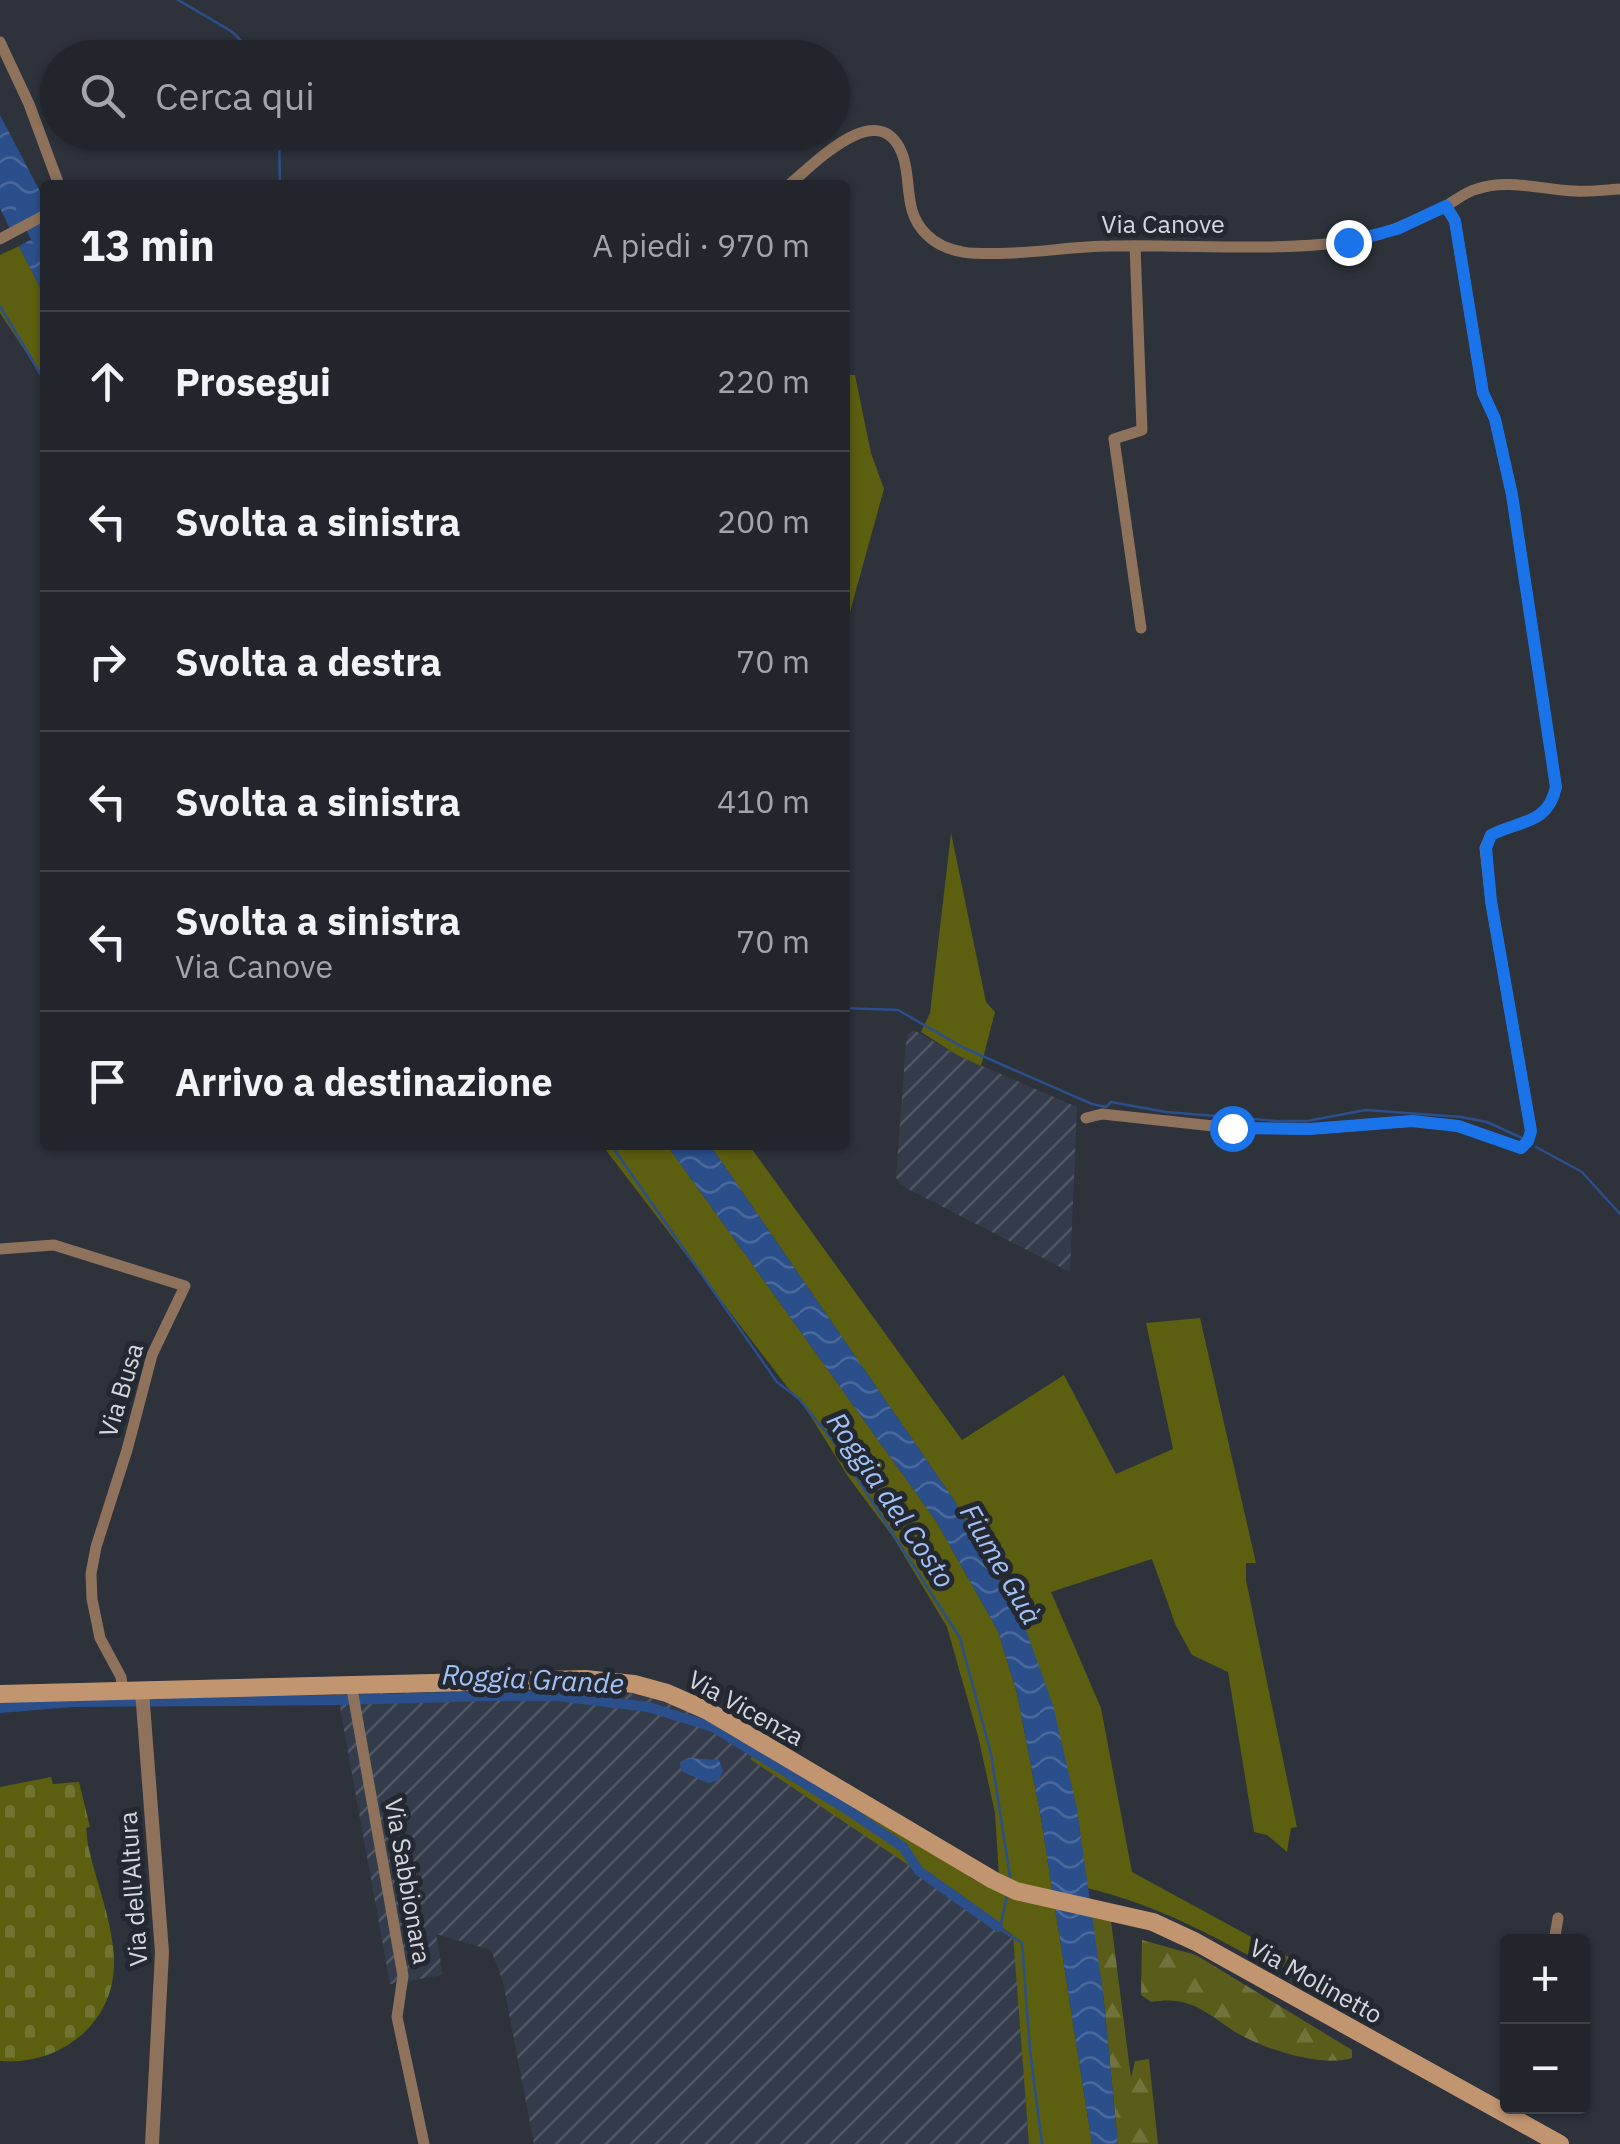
<!DOCTYPE html>
<html lang="it">
<head>
<meta charset="utf-8">
<style>
	:root { --surface:#22262c; --page:#2e3238; --text:#f1f3f6; --muted:#a2a5a9; --line:#3f4348 }
	body { margin:0; font-family:"IBM Plex Sans",sans-serif; background:var(--page); color:var(--text) }
	.controls { position:absolute; right:30px; bottom:30px; display:grid; overflow:hidden; border-radius:10px; box-shadow:0 2px 8px #0004 }
	.controls button { width:90px; height:90px; display:grid; place-items:center; padding:0; border:0; border-bottom:2px solid var(--line); background:var(--surface); color:var(--text); font:50px sans-serif }
	.stop { position:absolute; width:30px; height:30px; margin:-22px; border:8px solid #1a73e8; border-radius:50%; background:#fff }
	.stop.end { background:#1a73e8; border-color:#fff; box-shadow:0 2px 10px #0008 }
	.list { margin:0; padding:0; list-style:none }
	h2 { display:flex; justify-content:space-between; align-items:center; height:130px; margin:0; padding:0 40px; font-size:42px }
	h2 small { font-size:32px; font-weight:400; color:var(--muted) }
	.list li { display:grid; grid-template-columns:65px 1fr auto; gap:30px; align-items:center; box-sizing:border-box; height:140px; padding:0 40px; border-top:2px solid var(--line) }
	.list b { display:block; font-size:38px; white-space:nowrap }
	.list p { margin:0; font-size:32px; white-space:nowrap; color:var(--muted) }
	.list em { font-size:32px; font-style:normal; color:var(--muted) }
	.icon { flex:none; width:55px; height:55px; fill:none; stroke:currentColor; stroke-width:2; stroke-linecap:round; stroke-linejoin:round }
	.map { position:relative; flex:none; width:1620px; height:2144px; overflow:hidden }
	.search { position:absolute; background:var(--surface); box-shadow:0 2px 8px #0004; left:40px; top:40px; width:810px; height:110px; display:flex; align-items:center; gap:25px; box-sizing:border-box; padding:0 35px; border-radius:55px; color:var(--muted); font-size:38px }
	.panel { position:absolute; background:var(--surface); box-shadow:0 2px 8px #0004; left:40px; top:180px; width:810px; height:970px; border-radius:10px }
	.map>svg:first-child { display:block }
</style>
</head>
<body>
<div class="map">
<svg width="1620" height="2144" viewBox="0 0 1620 2144">
	<defs>
		<pattern id="industrial-furrows" width="10" height="10" patternUnits="userSpaceOnUse" patternTransform="scale(2.5)"><rect width="10" height="10" fill="#343c4b"/><path d="M-1 1l2-2M0 10L10 0M9 11l2-2" fill="none" stroke="#505764"/></pattern>
		<pattern id="forest-firs" width="22" height="20" patternUnits="userSpaceOnUse" patternTransform="scale(2.5)"><rect width="22" height="20" fill="#5a5c1a"/><path d="M5 1l3.5 6h-7zM16 11l3.5 6h-7z" fill="#71733b"/></pattern>
		<pattern id="cemetery-stones" width="16" height="16" patternUnits="userSpaceOnUse" patternTransform="scale(2.5)"><rect width="16" height="16" fill="#5c5e10"/><path d="M2 7V4a2 2 0 0 1 4 0v3zM10 15v-3a2 2 0 0 1 4 0v3z" fill="#727432"/></pattern>
		<pattern id="water-waves" width="16" height="10" patternUnits="userSpaceOnUse" patternTransform="scale(2.5)"><rect width="16" height="10" fill="#2b4f8b"/><path d="M0 5q4-4 8 0t8 0" fill="none" stroke="#49689b"/></pattern>
	</defs>
	<rect width="100%" height="100%" fill="#2d323b"/>
	<path fill="url(#industrial-furrows)" d="M 914,1030 L 957,1055 L 1077,1107 L 1070,1272 L 900,1185 L 896,1177 L 906,1042 L 908,1034 Z
		M 552,1686 L 639,1694 L 677,1705 L 705,1719 L 757,1750 L 750,1758 L 1014,1935 L 1029,2144 L 534,2144 L 503,1982 L 491,1950 L 436,1934 L 443,1975 L 390,1984 L 337,1691 Z"/>
	<path fill="#5c5e10" d="M 19,246 L 45,297 L 45,381 L 0,313 L 0,255 Z
		M 845,375 L 855,375 L 871,453 L 884,489 L 845,630 Z
		M 951,833 L 986,1002 L 995,1012 L 981,1066 L 957,1055 L 921,1032 L 930,1013 Z
		M 602,1145 L 667,1145 L 936,1521 L 998,1631 L 1017,1693 L 1041,1818 L 1092,2144 L 1029,2144 L 1013,1935 L 750,1759 L 757,1750 L 969,1870 L 969,1877 L 1000,1893 L 995,1813 L 978,1736 L 947,1627 L 893,1537 L 849,1478 L 803,1404 L 788,1388 Z
		M 710,1145 L 749,1145 L 962,1440 L 1064,1375 L 1116,1474 L 1173,1449 L 1146,1323 L 1200,1318 L 1256,1563 L 1246,1563 L 1246,1580 L 1297,1827 L 1291,1828 L 1287,1852 L 1267,1835 L 1254,1832 L 1228,1672 L 1192,1655 L 1176,1626 L 1152,1559 L 1051,1592 L 1101,1708 L 1132,1872 L 1301,1964 L 1294,1981 C 1225,1942 1165,1907 1087,1888 L 1077,1809 L 1023,1622 L 954,1500 Z"/>
	<path fill="url(#forest-firs)" d="M 1091,1917 L 1111,1921 L 1131,2078 L 1135,2061 L 1149,2059 L 1158,2144 L 1118,2144 L 1103,1993 Z
		M 1142,1940 L 1196,1955 L 1352,2050 L 1352,2058 C 1322,2068 1264,2049 1237,2033 C 1206,2013 1191,1995 1151,2002 L 1141,1995 Z"/>
	<path fill="url(#cemetery-stones)" d="M 51,1777 L 53,1784 L 79,1782 L 90,1827 L 86,1828 L 88,1845 C 96,1882 113,1922 114,1960 C 116,2023 60,2066 0,2061 L 0,1787 Z"/>
	<path fill="url(#water-waves)" d="M 0,115 L 45,201 L 45,209 L 12,233 L 0,208 Z
		M 45,232 L 45,297 L 19,246 Z
		M 667,1145 L 710,1145 L 954,1500 L 1023,1622 L 1053,1705 L 1077,1809 L 1103,1993 L 1118,2144 L 1092,2144 L 1041,1818 L 1017,1693 L 998,1631 L 936,1521 Z
		M 688,1758 L 719,1760 L 723,1771 L 719,1780 L 708,1783 L 681,1771 L 680,1763 Z"/>
	<g fill="none" stroke-linecap="round" stroke-linejoin="round">
		<path stroke="#2b4f8b" stroke-width="2.5" d="M 178,0 L 231,31 L 259,58
			M 279,132 L 280,185
			M 0,306 L 45,382
			M 845,1008 L 898,1010 L 964,1048 L 1092,1104 L 1106,1107 L 1111,1102 L 1166,1112 L 1277,1121 L 1307,1121 L 1366,1110 L 1461,1117 L 1487,1122 L 1522,1138
			M 611,1145 L 777,1382 L 799,1399 L 833,1441 L 960,1638 L 991,1754 L 1010,1877
			M 1536,1147 L 1582,1172 L 1620,1214
			M 1007,1895 L 1000,1929 L 1022,1943 L 1030,2051 L 1042,2144"/>
		<path stroke="#2b4f8b" stroke-width="10" d="M 0,1708 L 72,1702 L 340,1700 L 492,1696 L 557,1696 L 648,1707 L 713,1727 L 848,1810 L 903,1847 L 919,1871 L 998,1927"/>
		<path stroke="#2b4f8b" stroke-width="18" d="M 25,208 L 45,247"/>
		<path stroke="#8e725b" stroke-width="11" d="M 0,42 L 29,104 L 59,185
			M 789,185 C 814,164 881,93 903,156 C 912,183 903,211 926,234 C 948,257 983,254 1012,253 C 1044,252 1077,246 1110,246 C 1188,244 1267,252 1344,242 C 1379,238 1413,222 1444,207 C 1455,201 1465,192 1477,189 C 1507,178 1544,190 1575,191 C 1590,192 1605,190 1620,189
			M 0,239 L 45,215
			M 1135,246 L 1142,430 L 1114,439 L 1141,628
			M 1086,1118 L 1102,1114 L 1232,1128 L 1310,1129 L 1412,1121 L 1458,1126 L 1521,1148 L 1528,1141 L 1531,1131 L 1491,901 L 1485,848 L 1491,835 C 1521,820 1549,824 1556,787 L 1512,495 L 1495,419 L 1483,393 L 1455,221 L 1445,206
			M 0,1249 L 54,1245 L 185,1286 L 152,1355 L 127,1450 L 96,1547 L 91,1574 L 92,1599 L 100,1638 L 121,1677 L 123,1691
			M 351,1683 L 403,1976 L 397,2017 L 424,2144
			M 1554,1942 L 1558,1918"/>
		<path stroke="#8e725b" stroke-width="14" d="M 142,1691 L 162,1952 L 152,2144"/>
		<path stroke="#c29571" stroke-width="18" d="M 0,1694 L 585,1679 L 634,1684 L 667,1693 L 708,1711 L 993,1880 L 1016,1891 L 1153,1922 L 1196,1942 L 1560,2144"/>
	</g>
	<g fill="none" stroke-linecap="round" stroke-linejoin="round">
		<path stroke="#1a73e8" stroke-width="12" d="M 1232,1128 L 1310,1129 L 1412,1121 L 1458,1126 L 1521,1148 L 1528,1141 L 1531,1131 L 1491,901 L 1486,848 L 1491,835 C 1521,820 1548,824 1556,787 L 1512,495 L 1495,419 L 1483,393 L 1455,221 L 1446,206 L 1397,229 L 1348,242"/>
	</g>
	<g text-anchor="middle" stroke-width="10" stroke-linejoin="round" paint-order="stroke">
		<g font-size="25" fill="#d4d7dd" stroke="#232831">
			<text x="1163" y="233">Via Canove</text>
			<text transform="translate(121 1390) rotate(-73)" y="9">Via Busa</text>
			<text transform="translate(746 1708) rotate(29)" y="9">Via Vicenza</text>
			<text transform="translate(408 1881) rotate(80)" y="9">Via Sabbionara</text>
			<text transform="translate(133 1889) rotate(-94)" y="9">Via dell'Altura</text>
			<text transform="translate(1316 1981) rotate(29)" y="9">Via Molinetto</text>
		</g>
		<g font-size="28" font-style="italic" fill="#a2c2f7" stroke="#232831">
			<text transform="translate(891 1500) rotate(56)" y="10">Roggia del Costo</text>
			<text transform="translate(1001 1564) rotate(60)" y="10">Fiume Guà</text>
			<text transform="translate(533 1679) rotate(3)" y="10">Roggia Grande</text>
		</g>
	</g>
</svg>
<div class="controls">
<button>+</button>
<button>−</button>
</div>
<div class="stop" style="left:1232px;top:1128px"></div>
<div class="stop end" style="left:1348px;top:242px"></div>
<div class="search"><svg class="icon" aria-label="search" viewBox="0 0 24 24"><circle cx="10" cy="10" r="6"/><path d="M15 15l6 6"/></svg>Cerca qui</div>
<section class="panel">
<h2>13 min<small>A piedi · 970 m</small></h2>
<ul class="list">
<li><svg class="icon" aria-label="ahead" viewBox="0 0 24 24"><path d="M12 20V5M6 11l6-6 6 6"/></svg><div><b>Prosegui</b></div><em>220 m</em></li>
<li><svg class="icon" aria-label="left" viewBox="0 0 24 24"><path d="M17 20v-9H6M10 6l-5 5 5 5"/></svg><div><b>Svolta a sinistra</b></div><em>200 m</em></li>
<li><svg class="icon" aria-label="right" viewBox="0 0 24 24"><path d="M7 20v-9h11M14 6l5 5-5 5"/></svg><div><b>Svolta a destra</b></div><em>70 m</em></li>
<li><svg class="icon" aria-label="left" viewBox="0 0 24 24"><path d="M17 20v-9H6M10 6l-5 5 5 5"/></svg><div><b>Svolta a sinistra</b></div><em>410 m</em></li>
<li><svg class="icon" aria-label="left" viewBox="0 0 24 24"><path d="M17 20v-9H6M10 6l-5 5 5 5"/></svg><div><b>Svolta a sinistra</b><p>Via Canove</p></div><em>70 m</em></li>
<li><svg class="icon" aria-label="arrive" viewBox="0 0 24 24"><path d="M6 21V4h12l-3 4 3 4H6"/></svg><div><b>Arrivo a destinazione</b></div></li>
</ul>
</section>
</div>
</body>
</html>
